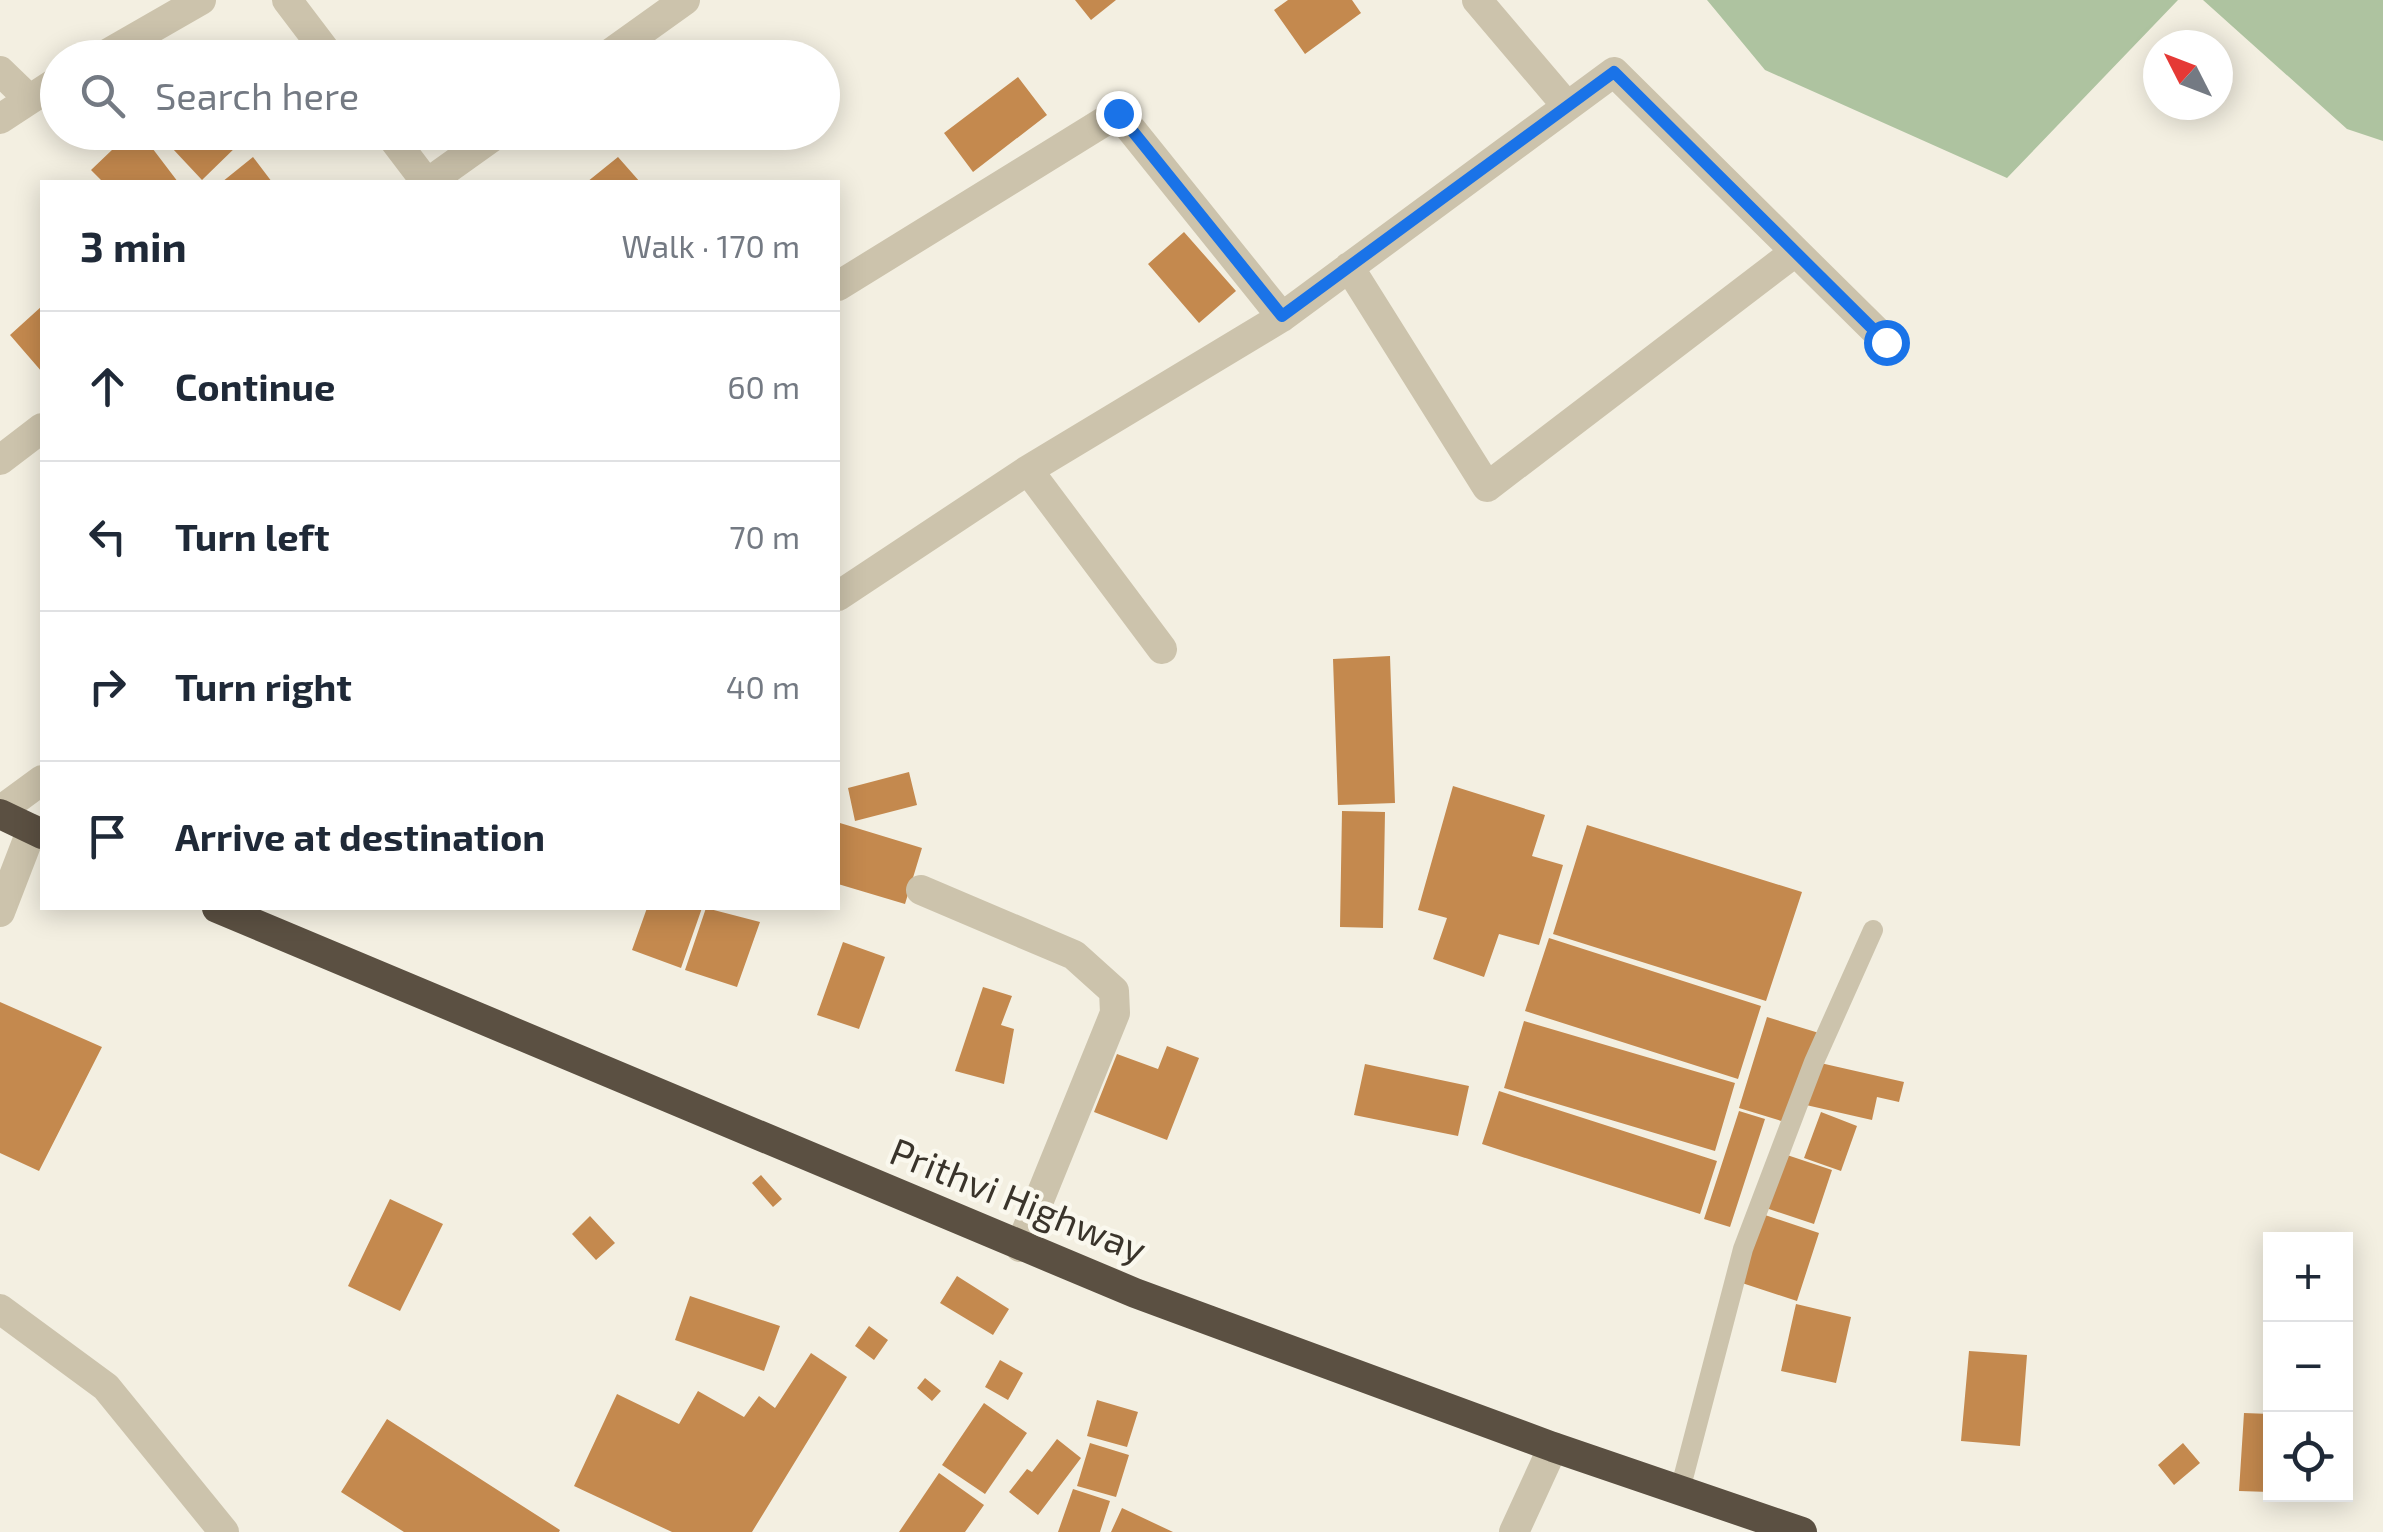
<!DOCTYPE html>
<html lang="en">
<head>
<meta charset="utf-8">
<style>
	:root { --surface:#fff; --page:#f2f2f3; --text:#1f2937; --muted:#747a83; --line:#e0e1e3 }
	body { margin:0; font-family:"Exo 2",sans-serif; background:var(--page); color:var(--text) }
	.controls { position:absolute; right:30px; bottom:30px; display:grid; overflow:hidden; border-radius:0px; box-shadow:0 5px 25px #0003 }
	.controls button { width:90px; height:90px; display:grid; place-items:center; padding:0; border:0; border-bottom:2px solid var(--line); background:var(--surface); color:var(--text); font:50px sans-serif }
	.compass { position:absolute; left:2143px; top:30px; width:90px; height:90px; border-radius:50%; background:var(--surface); box-shadow:0 5px 25px #0003; rotate:312deg }
	.stop { position:absolute; width:30px; height:30px; margin:-22px; border:8px solid #1a73e8; border-radius:50%; background:#fff }
	.stop.end { background:#1a73e8; border-color:#fff; box-shadow:0 2px 10px #0008 }
	.list { margin:0; padding:0; list-style:none }
	h2 { display:flex; justify-content:space-between; align-items:center; height:130px; margin:0; padding:0 40px; font-size:42px }
	h2 small { font-size:32px; font-weight:400; color:var(--muted) }
	.list li { display:grid; grid-template-columns:65px 1fr auto; gap:30px; align-items:center; box-sizing:border-box; height:150px; padding:0 40px; border-top:2px solid var(--line) }
	.list b { display:block; font-size:38px; white-space:nowrap }
	.list em { font-size:32px; font-style:normal; color:var(--muted) }
	.icon { flex:none; width:55px; height:55px; fill:none; stroke:currentColor; stroke-width:2; stroke-linecap:round; stroke-linejoin:round }
	.map { position:relative; flex:none; width:2383px; height:1532px; overflow:hidden }
	.search { position:absolute; background:var(--surface); box-shadow:0 5px 25px #0003; left:40px; top:40px; width:800px; height:110px; display:flex; align-items:center; gap:25px; box-sizing:border-box; padding:0 35px; border-radius:55px; color:var(--muted); font-size:38px }
	.panel { position:absolute; background:var(--surface); box-shadow:0 5px 25px #0003; left:40px; top:180px; width:800px; height:730px; border-radius:0px }
	.map>svg:first-child { display:block }
</style>
</head>
<body>
<div class="map">
<svg width="2383" height="1532" viewBox="0 0 2383 1532">
	<rect width="100%" height="100%" fill="#f3efe1"/>
	<path fill="#aec3a0" d="M 1707,0 L 2178,0 L 2007,178 L 1765,70 Z
		M 2203,0 L 2383,0 L 2383,141 L 2347,129 Z"/>
	<path fill="#c4894e" d="M 1075,0 L 1116,0 L 1091,20 Z
		M 1288,0 L 1352,0 L 1361,13 L 1305,54 L 1274,10 Z
		M 1018,77 L 1047,115 L 973,172 L 944,133 Z
		M 100,132 L 140,132 L 178,182 L 103,182 L 91,170 L 113,149 Z
		M 157,132 L 234,132 L 241,142 L 202,180 Z
		M 253,157 L 272,182 L 222,182 Z
		M 618,157 L 640,182 L 587,182 Z
		M 1184,232 L 1236,291 L 1199,323 L 1148,264 Z
		M 42,306 L 42,372 L 10,335 Z
		M 1390,656 L 1395,803 L 1338,805 L 1333,659 Z
		M 909,772 L 917,805 L 855,821 L 848,788 Z
		M 1453,786 L 1545,815 L 1532,856 L 1563,865 L 1539,945 L 1499,934 L 1484,977 L 1433,959 L 1447,918 L 1418,910 Z
		M 1342,811 L 1385,812 L 1383,928 L 1340,927 Z
		M 840,823 L 922,848 L 905,904 L 838,884 Z
		M 1587,825 L 1802,892 L 1766,1001 L 1553,934 Z
		M 647,908 L 702,908 L 681,968 L 632,950 Z
		M 706,908 L 760,922 L 737,987 L 685,970 Z
		M 1549,938 L 1761,1006 L 1738,1079 L 1525,1011 Z
		M 843,942 L 885,957 L 859,1029 L 817,1015 Z
		M 983,987 L 1012,996 L 1001,1025 L 1014,1029 L 1004,1084 L 955,1071 Z
		M 0,1002 L 102,1047 L 39,1171 L 0,1153 Z
		M 1767,1017 L 1819,1033 L 1791,1124 L 1739,1108 Z
		M 1524,1021 L 1735,1083 L 1715,1151 L 1504,1088 Z
		M 1167,1046 L 1199,1058 L 1167,1140 L 1094,1112 L 1117,1054 L 1158,1069 Z
		M 1816,1062 L 1904,1082 L 1899,1102 L 1877,1097 L 1872,1120 L 1806,1105 Z
		M 1365,1064 L 1469,1086 L 1458,1136 L 1354,1115 Z
		M 1499,1091 L 1717,1161 L 1700,1214 L 1482,1144 Z
		M 1739,1111 L 1765,1119 L 1730,1227 L 1704,1219 Z
		M 1821,1112 L 1857,1126 L 1841,1171 L 1804,1158 Z
		M 1784,1154 L 1832,1170 L 1814,1224 L 1766,1208 Z
		M 761,1175 L 782,1199 L 773,1207 L 752,1183 Z
		M 390,1199 L 443,1224 L 400,1311 L 348,1286 Z
		M 1762,1214 L 1819,1233 L 1797,1301 L 1739,1282 Z
		M 590,1216 L 615,1243 L 596,1260 L 572,1234 Z
		M 957,1276 L 1009,1309 L 993,1335 L 940,1303 Z
		M 690,1296 L 780,1326 L 764,1371 L 675,1340 Z
		M 1796,1304 L 1851,1317 L 1836,1383 L 1781,1371 Z
		M 869,1326 L 888,1340 L 874,1360 L 855,1346 Z
		M 1969,1351 L 2027,1355 L 2020,1446 L 1961,1441 Z
		M 811,1353 L 847,1377 L 752,1532 L 672,1532 L 574,1486 L 617,1394 L 679,1424 L 698,1391 L 744,1417 L 759,1396 L 775,1408 Z
		M 1000,1360 L 1023,1373 L 1008,1400 L 985,1387 Z
		M 925,1378 L 941,1391 L 932,1401 L 917,1388 Z
		M 1097,1400 L 1138,1412 L 1127,1447 L 1087,1436 Z
		M 984,1403 L 1027,1433 L 985,1494 L 942,1465 Z
		M 2244,1413 L 2270,1414 L 2270,1492 L 2239,1491 Z
		M 387,1419 L 560,1530 L 559,1532 L 404,1532 L 341,1492 Z
		M 1057,1439 L 1081,1458 L 1038,1515 L 1009,1492 L 1027,1469 L 1032,1472 Z
		M 1090,1443 L 1129,1455 L 1116,1497 L 1077,1486 Z
		M 2183,1443 L 2200,1463 L 2174,1485 L 2158,1465 Z
		M 939,1473 L 984,1505 L 965,1532 L 899,1532 Z
		M 1073,1489 L 1110,1501 L 1100,1532 L 1058,1532 Z
		M 1122,1508 L 1173,1532 L 1111,1532 Z"/>
	<g fill="none" stroke-linecap="round" stroke-linejoin="round">
		<path stroke="#ccc3ac" stroke-width="20" d="M 1680,1490 L 1743,1249 L 1814,1062 L 1873,930"/>
		<path stroke="#ccc3ac" stroke-width="30" d="M 287,0 L 331,58
			M 1477,0 L 1567,106
			M 100,58 L 201,0
			M 604,58 L 685,0
			M 0,71 L 28,98
			M 0,119 L 58,81
			M 388,132 L 426,182
			M 429,182 L 499,132
			M 1349,267 L 1487,487 L 1795,252
			M 838,286 L 1118,113 L 1282,317
			M 0,460 L 42,428
			M 1028,470 L 1162,649
			M 838,596 L 1028,470 L 1282,317 L 1614,72 L 1886,341
			M 0,811 L 42,780
			M 921,890 L 1074,955 L 1114,991 L 1115,1013 L 1020,1247
			M 0,912 L 32,829
			M 0,1309 L 106,1387 L 224,1532
			M 1514,1532 L 1553,1447"/>
		<path stroke="#5b5042" stroke-width="30" d="M 0,814 L 42,834
			M 217,908 L 1135,1293 L 1553,1447 L 1802,1532"/>
	</g>
	<g fill="none" stroke-linecap="round" stroke-linejoin="round">
		<path stroke="#1a73e8" stroke-width="12" d="M 1118,113 L 1282,316 L 1614,72 L 1886,342"/>
	</g>
	<g text-anchor="middle" stroke-width="9" stroke-linejoin="round" paint-order="stroke">
		<g font-size="38" fill="#3a342b" stroke="#faf8ee">
			<text transform="translate(1018 1201) rotate(22)" y="13">Prithvi Highway</text>
		</g>
	</g>
</svg>
<div class="controls">
<button>+</button>
<button>−</button>
<button><svg class="icon" aria-label="locate" viewBox="0 0 24 24"><circle cx="12" cy="12" r="6"/><path d="M12 2v4M12 18v4M2 12h4M18 12h4"/></svg></button>
</div>
<svg class="compass" viewBox="-18 -18 36 36"><path d="M0-13l5 13h-10z" fill="#e53935"/><path d="M0 13l5-13h-10z" fill="#747a83"/></svg>
<div class="stop" style="left:1886px;top:342px"></div>
<div class="stop end" style="left:1118px;top:113px"></div>
<div class="search"><svg class="icon" aria-label="search" viewBox="0 0 24 24"><circle cx="10" cy="10" r="6"/><path d="M15 15l6 6"/></svg>Search here</div>
<section class="panel">
<h2>3 min<small>Walk · 170 m</small></h2>
<ul class="list">
<li><svg class="icon" aria-label="ahead" viewBox="0 0 24 24"><path d="M12 20V5M6 11l6-6 6 6"/></svg><div><b>Continue</b></div><em>60 m</em></li>
<li><svg class="icon" aria-label="left" viewBox="0 0 24 24"><path d="M17 20v-9H6M10 6l-5 5 5 5"/></svg><div><b>Turn left</b></div><em>70 m</em></li>
<li><svg class="icon" aria-label="right" viewBox="0 0 24 24"><path d="M7 20v-9h11M14 6l5 5-5 5"/></svg><div><b>Turn right</b></div><em>40 m</em></li>
<li><svg class="icon" aria-label="arrive" viewBox="0 0 24 24"><path d="M6 21V4h12l-3 4 3 4H6"/></svg><div><b>Arrive at destination</b></div></li>
</ul>
</section>
</div>
</body>
</html>
